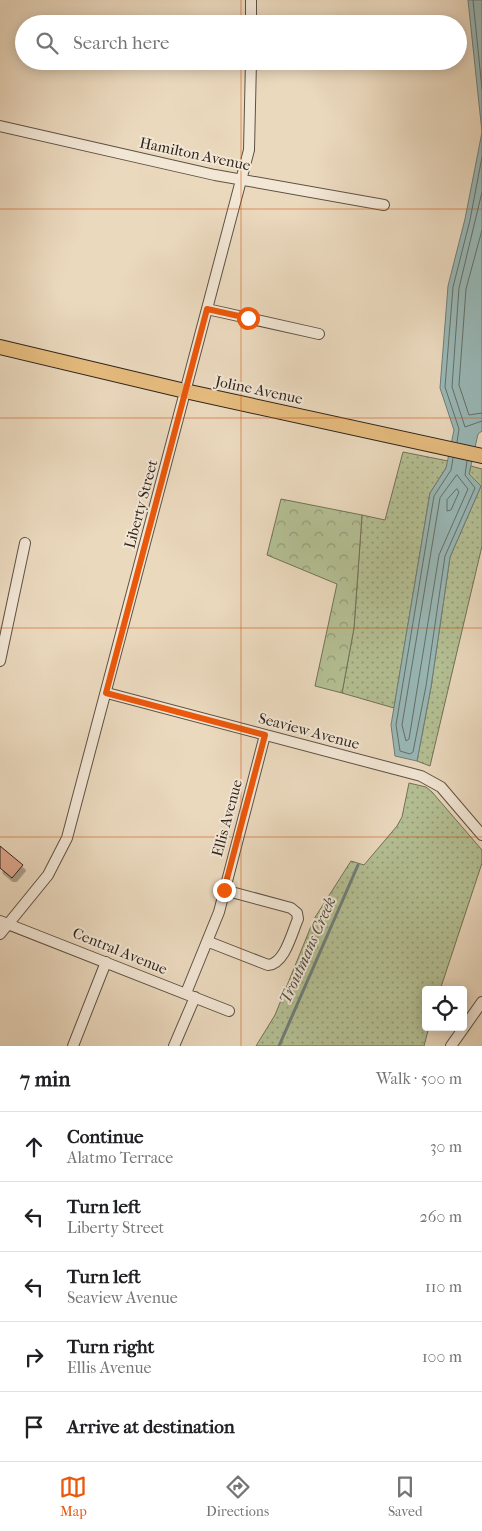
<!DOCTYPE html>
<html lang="en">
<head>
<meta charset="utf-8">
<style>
	:root { --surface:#fff; --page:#f6f6f6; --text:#202124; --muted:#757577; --line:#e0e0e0; --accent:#ea580c }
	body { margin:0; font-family:"IM FELL French Canon",serif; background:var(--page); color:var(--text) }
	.controls { position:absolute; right:15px; bottom:15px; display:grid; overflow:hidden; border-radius:5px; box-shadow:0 2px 12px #0003 }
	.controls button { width:45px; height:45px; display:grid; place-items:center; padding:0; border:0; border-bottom:1px solid var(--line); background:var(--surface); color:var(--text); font:25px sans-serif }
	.stop { position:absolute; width:15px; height:15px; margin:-11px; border:4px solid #ea580c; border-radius:50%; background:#fff }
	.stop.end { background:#ea580c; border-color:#fff; box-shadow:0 1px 5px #0008 }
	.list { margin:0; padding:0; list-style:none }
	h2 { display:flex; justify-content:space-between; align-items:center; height:65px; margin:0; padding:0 20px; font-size:21px }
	h2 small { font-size:16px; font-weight:400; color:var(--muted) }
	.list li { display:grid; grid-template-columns:32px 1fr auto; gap:15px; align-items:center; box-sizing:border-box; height:70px; padding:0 20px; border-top:1px solid var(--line) }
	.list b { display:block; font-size:19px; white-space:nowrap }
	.list p { margin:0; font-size:16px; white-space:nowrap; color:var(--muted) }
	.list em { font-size:16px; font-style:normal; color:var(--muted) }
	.icon { flex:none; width:28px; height:28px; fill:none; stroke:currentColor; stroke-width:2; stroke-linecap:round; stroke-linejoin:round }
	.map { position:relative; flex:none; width:482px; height:1046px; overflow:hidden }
	.search { position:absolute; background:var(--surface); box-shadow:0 2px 12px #0003; left:15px; right:15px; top:15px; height:55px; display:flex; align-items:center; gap:12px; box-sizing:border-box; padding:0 18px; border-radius:28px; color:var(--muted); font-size:19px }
	.sheet { height:415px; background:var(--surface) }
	nav { display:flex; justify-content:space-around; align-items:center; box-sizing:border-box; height:70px; border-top:1px solid var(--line); background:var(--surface); font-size:14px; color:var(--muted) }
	nav a { display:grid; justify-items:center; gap:2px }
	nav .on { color:var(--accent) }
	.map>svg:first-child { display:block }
</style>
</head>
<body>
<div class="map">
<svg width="482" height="1046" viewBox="0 0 482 1046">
	<defs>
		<pattern id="grass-dots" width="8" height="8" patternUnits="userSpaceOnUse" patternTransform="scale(1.25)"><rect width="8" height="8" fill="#b4c094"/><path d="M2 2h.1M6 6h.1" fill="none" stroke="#939c78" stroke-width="1.8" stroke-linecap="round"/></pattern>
		<pattern id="forest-crowns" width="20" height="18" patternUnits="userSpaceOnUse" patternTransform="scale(1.25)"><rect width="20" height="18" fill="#b4c094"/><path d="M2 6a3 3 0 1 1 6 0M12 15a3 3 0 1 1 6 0" fill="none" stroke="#939c78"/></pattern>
		<filter id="shadow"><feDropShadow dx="3" dy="5.5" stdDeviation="0" flood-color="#0004"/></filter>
	</defs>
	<rect width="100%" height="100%" fill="#ebd9be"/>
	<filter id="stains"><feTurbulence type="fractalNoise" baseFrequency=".004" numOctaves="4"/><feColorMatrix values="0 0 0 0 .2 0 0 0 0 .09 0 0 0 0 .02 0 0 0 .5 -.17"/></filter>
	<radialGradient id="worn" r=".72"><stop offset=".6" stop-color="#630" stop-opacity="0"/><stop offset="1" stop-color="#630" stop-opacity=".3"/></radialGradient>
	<path fill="url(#grass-dots)" stroke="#727258" d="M 403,452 L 448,461 L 446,468 L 430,493 L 394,708 L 342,693 L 354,628 L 362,515 L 385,520 Z
		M 471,466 L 482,469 L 482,546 L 430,766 L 417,761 L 431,687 L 450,557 L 481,486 L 469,474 Z
		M 409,783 L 426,787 L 432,792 L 482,850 L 482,863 L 440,990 L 426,990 L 426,1027 L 429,1027 L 424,1046 L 256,1046 L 275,1015 L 314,919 L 351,861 L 364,865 L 397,826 L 402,817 Z"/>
	<path fill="url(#forest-crowns)" stroke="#727258" d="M 281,499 L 362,515 L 354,628 L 342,693 L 315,686 L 337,584 L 267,555 Z"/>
	<path fill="#99b9b8" stroke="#6f7e7a" d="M 468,0 L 482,0 L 482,431 L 478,434 L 469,474 L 481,486 L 450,557 L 431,687 L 417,761 L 395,756 L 391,725 L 430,493 L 446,468 L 454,430 L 440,388 L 448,286 L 465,219 L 482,132 Z"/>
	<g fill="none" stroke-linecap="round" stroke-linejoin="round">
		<path stroke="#646f6a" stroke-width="1" d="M 473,0 L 482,89
			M 482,192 L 459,288 L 452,387 L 465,427 L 482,421
			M 482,230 L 466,289 L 459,385 L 469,415 L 482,413
			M 457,442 L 459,429 L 445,387 L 453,287 L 470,220 L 482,157
			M 453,458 L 451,470 L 434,496 L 396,725 L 400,751 L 410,754 L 413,752 L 426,686 L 445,556 L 475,488 L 465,475 L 467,461
			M 457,475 L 468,489 L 439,555 L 409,739 L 406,741 L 402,725 L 440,498 Z
			M 457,489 L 459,492 L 451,510 L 447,511 L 447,500 Z"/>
		<path stroke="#6f7e7a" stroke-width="3" d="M 279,1046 L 358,865"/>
	</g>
	<path fill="#dfa78f" stroke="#2f251c" filter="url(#shadow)" d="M 0,846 L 23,865 L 12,878 L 0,868 Z"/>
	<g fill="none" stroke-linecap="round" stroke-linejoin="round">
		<defs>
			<path id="minor" d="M 251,0 L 251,24
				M 0,126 L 215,175 L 384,205
				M 207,309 L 319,334
				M 0,661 L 25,543
				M 107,693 L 421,776 L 441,787 L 482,835
				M 0,921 L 229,1011
				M 0,934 L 48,875 L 67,838 L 249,150 L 251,61
				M 209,942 L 268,965 C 285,964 292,932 298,919 L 297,913 L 291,908 L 224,890
				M 186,993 L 219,912 L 265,735
				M 73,1046 L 106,962
				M 174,1046 L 195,997
				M 451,1046 L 482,1002"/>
			<path id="major" d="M 0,347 L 185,391 L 482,456"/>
		</defs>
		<use href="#minor" stroke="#5e5244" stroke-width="12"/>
		<use href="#major" stroke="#2f251c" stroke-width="16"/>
		<use href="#minor" stroke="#f2e6d5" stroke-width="10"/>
		<use href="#major" stroke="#e6bc7f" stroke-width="14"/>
	</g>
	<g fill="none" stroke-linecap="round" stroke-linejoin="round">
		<path stroke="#ea580c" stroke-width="6" d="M 224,890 L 265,735 L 106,693 L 207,309 L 248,318"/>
	</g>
	<path fill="none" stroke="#cc510e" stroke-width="1" stroke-opacity="0.55" d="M 241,0 L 241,24M 241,61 L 241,1046M 0,209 L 482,209M 0,418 L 482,418M 0,628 L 482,628M 0,837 L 482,837"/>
	<g text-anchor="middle" stroke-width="4" stroke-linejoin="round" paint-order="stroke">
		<g font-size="15" fill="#2f251c" stroke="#f2e6d5">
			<text transform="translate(195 154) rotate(12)" y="5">Hamilton Avenue</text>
			<text transform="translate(259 390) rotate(12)" y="5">Joline Avenue</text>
			<text transform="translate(141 504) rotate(-75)" y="5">Liberty Street</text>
			<text transform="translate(309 731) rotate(15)" y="5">Seaview Avenue</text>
			<text transform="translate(227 818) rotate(-75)" y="5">Ellis Avenue</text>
			<text transform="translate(120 951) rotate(22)" y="5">Central Avenue</text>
		</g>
		<g font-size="16" font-style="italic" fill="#4f514b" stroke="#f2e6d5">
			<text transform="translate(307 950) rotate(-66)" y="6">Troutmans Creek</text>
		</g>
	</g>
	<rect width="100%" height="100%" filter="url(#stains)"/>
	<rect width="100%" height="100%" fill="url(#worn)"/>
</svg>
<div class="controls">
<button><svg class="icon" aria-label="locate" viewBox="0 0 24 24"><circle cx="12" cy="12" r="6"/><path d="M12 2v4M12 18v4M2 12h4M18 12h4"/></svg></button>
</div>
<div class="stop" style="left:248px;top:318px"></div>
<div class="stop end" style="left:224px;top:890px"></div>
<div class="search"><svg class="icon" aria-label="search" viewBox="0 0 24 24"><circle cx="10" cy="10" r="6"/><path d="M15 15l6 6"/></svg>Search here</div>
</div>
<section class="sheet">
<h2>7 min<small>Walk · 500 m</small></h2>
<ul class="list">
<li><svg class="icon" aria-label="ahead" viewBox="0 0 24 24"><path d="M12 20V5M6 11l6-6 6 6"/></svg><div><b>Continue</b><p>Alatmo Terrace</p></div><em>30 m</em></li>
<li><svg class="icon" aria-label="left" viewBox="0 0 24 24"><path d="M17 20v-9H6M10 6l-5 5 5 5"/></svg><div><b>Turn left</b><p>Liberty Street</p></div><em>260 m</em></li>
<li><svg class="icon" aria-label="left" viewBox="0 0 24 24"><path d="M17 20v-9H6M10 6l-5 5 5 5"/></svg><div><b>Turn left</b><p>Seaview Avenue</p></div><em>110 m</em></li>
<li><svg class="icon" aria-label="right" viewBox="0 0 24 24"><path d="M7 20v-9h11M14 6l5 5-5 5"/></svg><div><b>Turn right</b><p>Ellis Avenue</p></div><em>100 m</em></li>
<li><svg class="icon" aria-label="arrive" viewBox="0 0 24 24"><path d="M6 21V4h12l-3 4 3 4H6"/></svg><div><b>Arrive at destination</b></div></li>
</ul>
</section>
<nav>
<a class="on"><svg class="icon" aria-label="map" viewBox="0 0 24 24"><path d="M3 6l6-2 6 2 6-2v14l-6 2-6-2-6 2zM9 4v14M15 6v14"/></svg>Map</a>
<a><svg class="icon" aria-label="directions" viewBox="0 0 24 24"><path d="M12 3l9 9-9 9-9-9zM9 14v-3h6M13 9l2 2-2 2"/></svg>Directions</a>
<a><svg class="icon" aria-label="saved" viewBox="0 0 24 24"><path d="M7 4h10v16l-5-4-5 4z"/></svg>Saved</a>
</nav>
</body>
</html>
